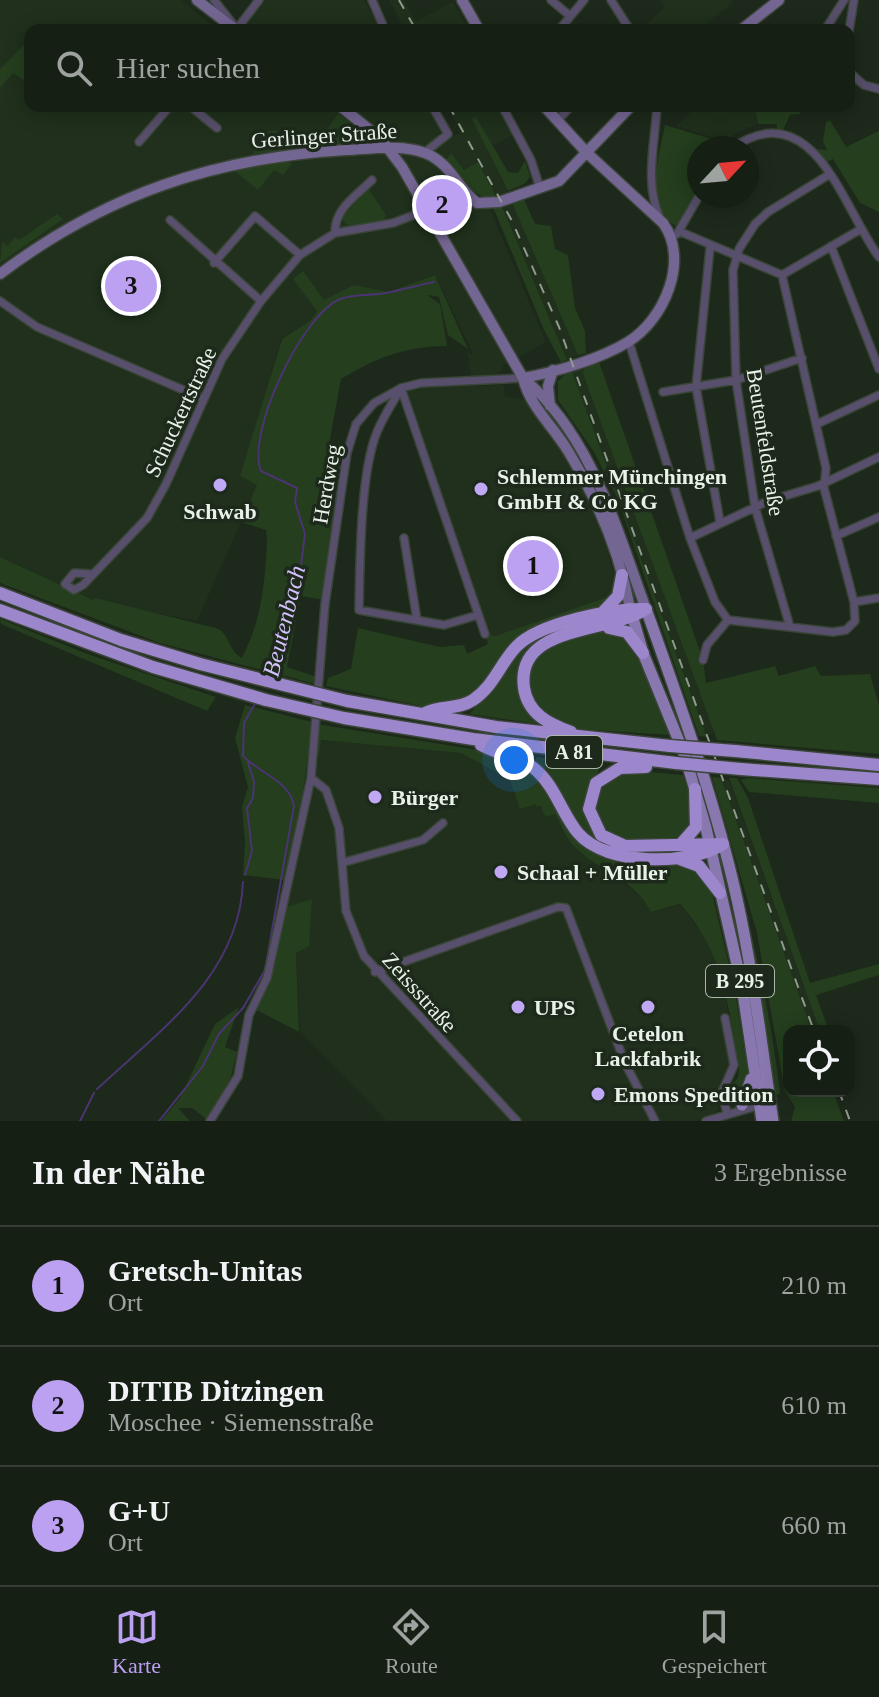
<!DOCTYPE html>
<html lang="de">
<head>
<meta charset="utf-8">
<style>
	:root { --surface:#161f14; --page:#1f271d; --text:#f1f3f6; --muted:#9ea2a0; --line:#353d34; --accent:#bca0f2 }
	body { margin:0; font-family:"Times New Roman",serif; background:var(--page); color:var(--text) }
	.controls { position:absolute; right:24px; bottom:24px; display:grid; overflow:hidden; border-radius:16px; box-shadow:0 4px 20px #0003 }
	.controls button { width:72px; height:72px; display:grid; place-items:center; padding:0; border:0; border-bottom:2px solid var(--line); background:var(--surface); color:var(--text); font:40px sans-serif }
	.compass { position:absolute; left:687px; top:136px; width:72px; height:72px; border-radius:50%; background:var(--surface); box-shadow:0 4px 20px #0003; rotate:64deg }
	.you { position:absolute; left:514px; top:760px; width:28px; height:28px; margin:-20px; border:6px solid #fff; border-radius:50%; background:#1a73e8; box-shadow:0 0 0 12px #1a73e833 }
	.badge { display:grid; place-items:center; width:52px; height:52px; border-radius:50%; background:var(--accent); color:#111; font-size:26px; font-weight:700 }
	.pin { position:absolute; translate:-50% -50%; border:4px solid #fff; box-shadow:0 2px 8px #0006 }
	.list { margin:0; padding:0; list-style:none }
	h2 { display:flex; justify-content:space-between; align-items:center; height:104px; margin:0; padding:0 32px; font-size:34px }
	h2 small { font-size:26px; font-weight:400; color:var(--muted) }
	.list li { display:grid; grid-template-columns:52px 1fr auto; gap:24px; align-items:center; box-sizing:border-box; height:120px; padding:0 32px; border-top:2px solid var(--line) }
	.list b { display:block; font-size:30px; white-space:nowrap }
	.list p { margin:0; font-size:26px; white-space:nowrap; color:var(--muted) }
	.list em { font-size:26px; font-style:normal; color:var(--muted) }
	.icon { flex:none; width:44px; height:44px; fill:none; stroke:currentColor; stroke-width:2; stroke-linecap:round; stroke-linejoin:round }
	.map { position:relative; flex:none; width:879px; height:1121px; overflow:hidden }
	.search { position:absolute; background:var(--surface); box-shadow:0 4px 20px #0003; left:24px; right:24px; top:24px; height:88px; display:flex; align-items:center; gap:20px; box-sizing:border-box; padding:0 28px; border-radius:16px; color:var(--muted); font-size:30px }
	.sheet { height:464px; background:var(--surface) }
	nav { display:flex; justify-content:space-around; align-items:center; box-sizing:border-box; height:112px; border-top:2px solid var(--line); background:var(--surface); font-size:22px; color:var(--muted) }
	nav a { display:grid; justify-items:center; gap:4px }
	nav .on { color:var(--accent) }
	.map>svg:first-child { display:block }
</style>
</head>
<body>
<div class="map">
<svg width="879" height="1121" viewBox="0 0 879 1121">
	<rect width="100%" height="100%" fill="#1d291b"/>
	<path fill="#20301c" d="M 0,0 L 181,0 L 218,30 L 30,30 L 30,106 L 426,106 L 446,140 L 461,132 L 447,106 L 505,106 L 519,131 L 487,149 L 508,192 L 495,195 L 478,162 L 458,174 L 472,194 L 487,202 L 546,342 L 504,365 L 498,375 L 472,381 L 467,352 L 473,354 L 435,275 L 388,292 L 324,300 L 311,320 L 281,339 L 252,440 L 258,484 L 197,621 L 94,601 L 0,557 Z
		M 263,0 L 364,0 L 381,30 L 240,30 Z
		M 389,0 L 404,0 L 416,21 L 453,2 L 469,30 L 405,30 Z
		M 661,0 L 732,0 L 733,2 L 699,30 L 640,30 L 664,8 Z
		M 697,106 L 754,106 L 757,124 L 721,140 L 676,126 Z
		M 512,203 L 578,355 L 567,360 L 503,209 Z
		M 581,367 L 714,732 L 707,737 L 571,369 Z
		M 440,381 L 470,386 L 504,385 L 505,396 L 524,399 L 557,435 L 590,492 L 615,577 L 613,595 L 495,636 L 485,634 L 401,388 Z
		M 320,740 L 461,753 L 510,780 L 536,803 L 555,814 L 562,830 L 594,863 L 629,887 L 645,900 L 651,912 L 680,905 L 711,945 L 723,980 L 729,1017 L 723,1018 L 731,1065 L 719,1092 L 718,1111 L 697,1121 L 387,1121 L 300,1031 L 296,953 L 312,900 L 286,907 Z
		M 721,778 L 729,780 L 820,1031 L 812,1031 Z"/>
	<path fill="#243e1e" d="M 30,39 L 30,76 L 25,81 L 13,73 L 0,88 L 0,69 Z
		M 754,106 L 800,106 L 800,114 L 790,115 L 782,132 L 776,132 L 777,124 L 758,124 Z
		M 338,114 L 358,129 L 359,139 L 355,143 L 252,154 L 267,132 L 275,130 L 292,142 L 313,134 L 320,140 Z
		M 476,117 L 508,172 L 518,173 L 525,161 L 530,177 L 524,184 L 508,191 L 472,119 Z
		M 830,120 L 846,147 L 879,131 L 879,212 L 860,203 L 833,159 L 827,162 L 818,155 L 817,149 L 827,150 L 823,142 L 826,122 Z
		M 665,125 L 722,142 L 731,135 L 734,142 L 726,148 L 699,148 L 699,190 L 676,226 C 642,205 659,158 665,125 Z
		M 451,153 L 464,170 L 478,162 L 498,200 C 470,197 464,180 446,160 Z
		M 286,159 L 292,164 L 283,175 L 274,170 L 258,190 L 232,169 Z
		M 368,188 L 386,215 L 383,223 L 347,225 L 341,219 Z
		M 523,197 L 535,224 L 551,226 L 555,249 L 568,255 L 575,308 L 585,331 L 586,353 L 578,355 L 512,203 Z
		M 501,204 L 567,360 L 561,362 L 544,330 L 493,207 Z
		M 57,214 L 63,219 L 0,263 L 2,242 L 7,246 L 15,237 L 19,240 Z
		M 303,271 L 324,300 L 354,285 L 388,292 L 435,275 L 468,349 L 448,335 L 439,297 L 427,295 L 440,304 L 447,346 C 405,346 376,358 341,379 L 328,450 L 343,456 L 324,600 L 301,596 L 287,667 L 317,677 L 315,684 L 160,643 L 0,583 L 0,557 L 93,600 L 95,598 L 219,629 C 230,637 229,651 242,658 C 262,619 265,583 267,539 L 266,530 L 241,522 L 257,485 L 240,476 L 282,339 L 311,320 L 317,311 L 293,279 Z
		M 598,359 L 703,660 L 706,683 L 775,666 L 779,676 L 815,666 L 821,676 L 870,674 L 879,705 L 879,754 L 717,740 L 582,371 L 585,369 L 583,363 Z
		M 571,369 L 707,737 L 699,736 L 618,499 L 594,452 L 558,400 L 558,381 Z
		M 613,595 L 607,606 L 547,623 L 473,694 L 447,706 L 421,706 L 326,686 L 328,678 L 351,669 L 358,628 L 440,647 L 464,645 L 467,654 L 488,644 L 485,634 L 495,636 Z
		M 0,619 L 90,655 L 216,697 L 207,711 L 1,624 Z
		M 597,620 L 568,628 L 524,663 L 538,724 L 470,714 C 515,652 519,637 597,620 Z
		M 607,630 L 622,633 L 637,654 L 670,735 L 578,729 L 542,716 C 538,708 529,696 528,687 C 522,644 577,637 607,630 Z
		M 245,705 L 312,722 L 303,793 L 284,880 L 243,875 L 245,842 L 242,807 L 248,787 L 235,738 Z
		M 316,724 L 497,753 L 539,776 L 578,841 L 599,856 L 619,863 L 671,862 L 698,869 L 712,893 L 734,986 L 749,1079 L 737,1104 L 726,1099 L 726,1090 L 738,1078 L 739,1068 C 727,1003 726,956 680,904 L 651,912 C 636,880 598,871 575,847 C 566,838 561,826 555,814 L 545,817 L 541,806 L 537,807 L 536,804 L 520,809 L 510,780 L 461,753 L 321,740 L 319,755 L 314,754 Z
		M 536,757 L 601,765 L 590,789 L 604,841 L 689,847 L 690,852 L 623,852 L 589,838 L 534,765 Z
		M 628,770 L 683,775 C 690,798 697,821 680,839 L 632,843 L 606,833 L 593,811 L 600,783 Z
		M 712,777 L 721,778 L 812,1031 L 789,1031 L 789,1091 L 833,1091 L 844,1121 L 791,1121 L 795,1107 L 785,1091 L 757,933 Z
		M 729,778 L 737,778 L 748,798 L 810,983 L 879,964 L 879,975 L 816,995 L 829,1031 L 820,1031 Z
		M 747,778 L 879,788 L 879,803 L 749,792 L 741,780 Z
		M 729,846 C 751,927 770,1008 780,1093 L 777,1095 L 773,1092 Z
		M 312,899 L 309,946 L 296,953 L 299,1032 L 251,1007 L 268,979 L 286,907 Z
		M 239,1007 L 225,1047 L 237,1052 L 231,1077 L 209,1116 L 206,1119 L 192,1108 L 178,1108 L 190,1121 L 161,1121 L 180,1098 L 215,1024 Z"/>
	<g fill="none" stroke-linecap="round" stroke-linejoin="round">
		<path stroke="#4a3471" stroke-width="2" d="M 272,677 L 297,595 L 305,534 L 295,502 L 297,488 L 261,471 C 246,433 301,318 338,300 C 352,293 371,296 386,293 C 402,290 418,285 434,282
			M 245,875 L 252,851 L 247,808 L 253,798 L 254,782 L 248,762
			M 97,1089 C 160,1030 239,976 243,882
			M 80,1121 L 94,1093
			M 159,1121 L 203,1066 L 219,1034 L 243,1008 L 265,970 L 294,806 C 291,782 258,772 243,756 L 244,723 L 256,702"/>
		<defs>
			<path id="street" d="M 214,0 L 233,24
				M 372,0 L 385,30
				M 551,0 L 570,16
				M 611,0 L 630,30
				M 236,30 L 259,0
				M 559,30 L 584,0
				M 825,30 L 844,0
				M 849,31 L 854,0
				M 849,72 L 864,85 L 879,89
				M 190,106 L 217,128
				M 502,106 L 531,160 L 540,188
				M 657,106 C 655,143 644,183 660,218
				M 557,121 L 571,106
				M 139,142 L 170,106
				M 732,148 C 814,92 843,209 879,257
				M 424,153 L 448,134 L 432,106
				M 170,220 L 261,301
				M 681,232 L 782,275
				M 335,233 C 334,209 356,196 372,180
				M 677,234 L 699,196
				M 831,246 L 879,369
				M 710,248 L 696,387 L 720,522
				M 214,263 L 255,216 L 300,255
				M 782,275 L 861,229
				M 0,301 L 37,327 L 202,398
				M 629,342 L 690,538 L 715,602 L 728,620
				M 401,388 C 393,402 383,417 377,432 C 360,473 360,564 359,610 L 444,625 L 478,615
				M 401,388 L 485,634
				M 663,392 L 736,380 L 802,358
				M 817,424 L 879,395
				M 836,536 L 879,517
				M 404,538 L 417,620
				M 690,538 L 768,501 L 818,486 L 879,457
				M 91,574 L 74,573 L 65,584 L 74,590 L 83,585 L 147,518 L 166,484 L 222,359 L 261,301 L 300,255 L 335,233 L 393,223 L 427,210
				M 854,602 L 879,598
				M 728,620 L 833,632 L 846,630 L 855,621 L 854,602 L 824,488 L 826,468 L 782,275
				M 790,627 L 755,507 L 736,380 L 733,270 L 739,249 L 755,224 L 768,212 L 830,174
				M 703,660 L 707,645 L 728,620
				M 311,778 L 326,790 L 339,828 L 346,911 L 364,956 L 517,1121
				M 345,862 L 423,840 L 443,823
				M 375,972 L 558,907 L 566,908 L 625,1063 L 655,1121
				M 725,1018 L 734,1065 L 722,1092 L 727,1113
				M 210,1121 L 238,1076 L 249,1015 L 267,978 L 311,778 L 325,604 L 347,453 L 356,424 L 374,403 L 401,388 L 421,383 L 523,378
				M 706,1121 L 760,1105"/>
			<path id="secondary" d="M 197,0 L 236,30
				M 462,0 L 479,30
				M 741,30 L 779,0
				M 340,106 L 380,138 L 402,167 L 523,378 C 530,407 553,426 568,451 C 597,499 620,554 630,608
				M 0,274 C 106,194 214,158 346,150 C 371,149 401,144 425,153 C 451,163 457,188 477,203 L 499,202 L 559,181 L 631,106
				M 523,378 C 556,372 600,359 628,342 C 664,320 690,260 663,223 L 587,153 L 544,106
				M 523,378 C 591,434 617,530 646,609
				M 550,406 L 548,386 L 553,370"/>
			<path id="primary" d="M 630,608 L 643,653 L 685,756 L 706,828 L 742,986 L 762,1121
				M 646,609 C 680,704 715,800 737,899 C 753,972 762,1047 773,1121
				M 742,1105 L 751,1079"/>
			<path id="highway" d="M 0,593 L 121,640 L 200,664
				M 0,610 L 153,667 L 266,700
				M 602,613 L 618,596 L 622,575
				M 609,628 L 627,632 L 643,653
				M 347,701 L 496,727 L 670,746
				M 425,713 C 440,705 458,710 473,700 C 493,687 500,664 516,647 C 538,623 614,608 646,609
				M 344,718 L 473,739 L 676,763
				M 571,732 C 549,724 528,714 524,688 C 515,624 608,634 646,609
				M 481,745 C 499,756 521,755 537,771 C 556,788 562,814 578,833 C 606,866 690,866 723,844
				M 735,751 L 879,765
				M 646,767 L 620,768 L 596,783 L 589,809 L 601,835 L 625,846 L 723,844
				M 741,769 L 879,779
				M 681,844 L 696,827 L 695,789
				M 680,859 L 699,866 L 720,893"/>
		</defs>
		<use href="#street" stroke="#3a4538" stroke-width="10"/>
		<use href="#secondary" stroke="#3a4538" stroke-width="13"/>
		<use href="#primary" stroke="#3a4538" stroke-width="14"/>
		<use href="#highway" stroke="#3a4538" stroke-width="15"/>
		<use href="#street" stroke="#574f6b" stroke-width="7"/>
		<use href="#secondary" stroke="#746692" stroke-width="10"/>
		<use href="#primary" stroke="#8978b0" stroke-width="11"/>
		<use href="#highway" stroke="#9d87cc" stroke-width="12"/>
		<path stroke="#909b8f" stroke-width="2" stroke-dasharray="10 10" stroke-linecap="butt" d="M 399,0 L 416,30
			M 449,106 L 512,221 L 559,327 L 814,1031
			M 839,1091 L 850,1121"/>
		<defs>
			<path id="highway-bridge" d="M 200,664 L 347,701
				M 266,700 L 344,718
				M 670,746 L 735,751
				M 676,763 L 741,769"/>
		</defs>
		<use href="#highway-bridge" stroke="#3a4538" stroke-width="15" stroke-linecap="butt"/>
		<use href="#highway-bridge" stroke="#9d87cc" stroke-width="12"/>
	</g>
	<g fill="#c0a8f4" stroke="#1d291b" stroke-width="3">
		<circle cx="220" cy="485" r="8"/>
		<circle cx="481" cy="489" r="8"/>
		<circle cx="375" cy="797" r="8"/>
		<circle cx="501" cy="872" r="8"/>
		<circle cx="518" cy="1007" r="8"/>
		<circle cx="648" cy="1007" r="8"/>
		<circle cx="598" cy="1094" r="8"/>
	</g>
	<g text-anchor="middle" stroke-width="7" stroke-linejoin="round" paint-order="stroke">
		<g fill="#1d291b" stroke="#acb6aa" stroke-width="2">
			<rect x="546" y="736" width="56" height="32" rx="6"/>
			<rect x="706" y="965" width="68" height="32" rx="6"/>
		</g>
		<g font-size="20" font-weight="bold" fill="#e9f2e8">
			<text x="574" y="759">A 81</text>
			<text x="740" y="988">B 295</text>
		</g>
		<g font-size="22" fill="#e9f2e8" stroke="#1d291b">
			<text transform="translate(324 135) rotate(-4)" y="8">Gerlinger Straße</text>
			<text transform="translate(180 412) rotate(-65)" y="8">Schuckertstraße</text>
			<text transform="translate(766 442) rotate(81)" y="8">Beutenfeldstraße</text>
			<text transform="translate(326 484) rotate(-80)" y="8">Herdweg</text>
			<text transform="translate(420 992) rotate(48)" y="8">Zeissstraße</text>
		</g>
		<g font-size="22" font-weight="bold" fill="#e9f2e8" stroke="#1d291b" text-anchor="start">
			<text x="497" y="484">Schlemmer Münchingen<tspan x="497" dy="25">GmbH &amp; Co KG</tspan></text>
			<text x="220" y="519" text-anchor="middle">Schwab</text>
			<text x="391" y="805">Bürger</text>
			<text x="517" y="880">Schaal + Müller</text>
			<text x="534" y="1015">UPS</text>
			<text x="648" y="1041" text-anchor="middle">Cetelon<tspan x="648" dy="25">Lackfabrik</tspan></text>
			<text x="614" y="1102">Emons Spedition</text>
		</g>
		<g font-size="24" font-style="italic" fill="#d2c1fa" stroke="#1d291b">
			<text transform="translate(284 621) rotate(-76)" y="8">Beutenbach</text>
		</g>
	</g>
</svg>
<div class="controls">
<button><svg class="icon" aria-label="locate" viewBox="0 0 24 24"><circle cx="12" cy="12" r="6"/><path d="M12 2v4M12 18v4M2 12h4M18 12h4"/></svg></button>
</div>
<svg class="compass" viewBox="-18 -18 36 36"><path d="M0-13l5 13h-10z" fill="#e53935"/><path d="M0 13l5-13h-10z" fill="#9ea2a0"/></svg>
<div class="you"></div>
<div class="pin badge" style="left:533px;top:566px">1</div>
<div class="pin badge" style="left:442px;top:205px">2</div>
<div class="pin badge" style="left:131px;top:286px">3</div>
<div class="search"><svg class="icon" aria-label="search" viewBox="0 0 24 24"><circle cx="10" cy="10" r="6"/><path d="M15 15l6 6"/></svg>Hier suchen</div>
</div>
<section class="sheet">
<h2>In der Nähe<small>3 Ergebnisse</small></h2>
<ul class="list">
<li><span class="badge">1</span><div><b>Gretsch-Unitas</b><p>Ort</p></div><em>210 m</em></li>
<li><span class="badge">2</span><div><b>DITIB Ditzingen</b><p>Moschee · Siemensstraße</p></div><em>610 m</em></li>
<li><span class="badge">3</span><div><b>G+U</b><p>Ort</p></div><em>660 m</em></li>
</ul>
</section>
<nav>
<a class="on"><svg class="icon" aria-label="map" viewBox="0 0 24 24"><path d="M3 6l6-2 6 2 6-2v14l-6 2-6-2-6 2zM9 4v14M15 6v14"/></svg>Karte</a>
<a><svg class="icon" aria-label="directions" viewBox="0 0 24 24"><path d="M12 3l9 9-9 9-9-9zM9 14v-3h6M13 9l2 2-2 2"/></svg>Route</a>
<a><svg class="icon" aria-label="saved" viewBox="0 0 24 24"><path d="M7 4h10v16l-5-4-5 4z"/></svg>Gespeichert</a>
</nav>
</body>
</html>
